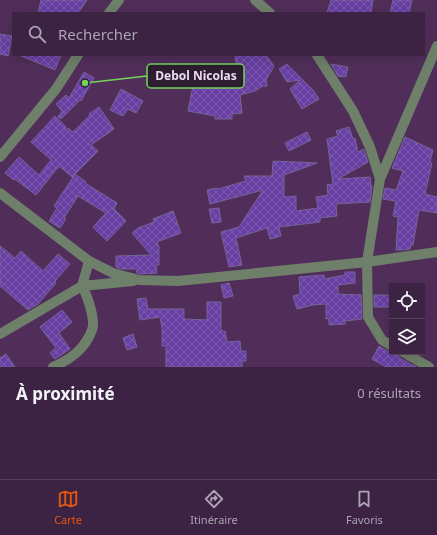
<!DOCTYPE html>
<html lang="fr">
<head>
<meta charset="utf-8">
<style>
	:root { --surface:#3c2243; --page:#472f4e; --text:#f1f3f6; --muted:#aca4b2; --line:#553f5c; --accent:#ea580c }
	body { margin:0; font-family:"Noto Sans",sans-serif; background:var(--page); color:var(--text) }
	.controls { position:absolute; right:12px; bottom:12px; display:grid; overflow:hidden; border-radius:0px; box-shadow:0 4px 16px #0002 }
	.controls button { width:36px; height:36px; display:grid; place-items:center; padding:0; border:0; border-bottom:1px solid var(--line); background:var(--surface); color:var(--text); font:20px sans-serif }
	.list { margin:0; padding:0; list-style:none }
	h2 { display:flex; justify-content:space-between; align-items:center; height:52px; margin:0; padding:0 16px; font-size:17px }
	h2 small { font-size:13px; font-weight:400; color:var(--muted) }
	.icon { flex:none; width:22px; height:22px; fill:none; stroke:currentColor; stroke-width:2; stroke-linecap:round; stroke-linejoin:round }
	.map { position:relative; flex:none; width:437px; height:367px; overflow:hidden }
	.search { position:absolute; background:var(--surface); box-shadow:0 4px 16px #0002; left:12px; right:12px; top:12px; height:44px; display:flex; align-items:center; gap:10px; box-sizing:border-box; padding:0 14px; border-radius:0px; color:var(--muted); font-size:15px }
	.sheet { height:112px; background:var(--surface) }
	nav { display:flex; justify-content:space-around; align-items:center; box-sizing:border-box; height:56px; border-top:1px solid var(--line); background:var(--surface); font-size:11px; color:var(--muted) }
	nav a { display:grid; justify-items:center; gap:2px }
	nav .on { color:var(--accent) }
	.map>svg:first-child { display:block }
</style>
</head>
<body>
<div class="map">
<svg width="437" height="367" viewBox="0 0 437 367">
	<defs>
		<pattern id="building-cross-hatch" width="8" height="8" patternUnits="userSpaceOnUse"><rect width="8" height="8" fill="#683fa3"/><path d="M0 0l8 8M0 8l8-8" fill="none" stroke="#7e5ab0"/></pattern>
	</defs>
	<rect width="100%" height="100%" fill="#502e59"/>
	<path fill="url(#building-cross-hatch)" stroke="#756498" d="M 41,0 L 87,0 L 78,13 L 38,13 Z
		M 331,0 L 373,0 L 371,13 L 327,13 Z
		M 393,0 L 412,0 L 409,13 L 390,13 Z
		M 0,34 L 12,36 L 8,56 L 0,54 Z
		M 19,55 L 61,55 L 55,70 Z
		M 235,55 L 266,55 L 274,66 L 266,80 L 267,86 L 263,86 L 255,91 L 240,95 L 242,113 L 232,114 L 232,119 L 215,119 L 215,116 L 188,111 L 194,81 L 220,86 L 219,81 L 238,77 Z
		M 170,63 L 181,70 L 176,79 L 165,72 Z
		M 287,64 L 313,90 L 319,99 L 302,109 L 290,89 L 300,80 L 287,82 L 279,69 Z
		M 331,64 L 348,67 L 346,77 L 338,76 Z
		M 84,72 L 94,78 L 81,101 L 80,100 L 61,119 L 58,117 L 62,111 L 56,104 L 66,95 L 69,98 Z
		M 121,89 L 143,101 L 136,113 L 128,109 L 123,116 L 110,110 Z
		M 99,107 L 114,129 L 91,145 L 98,151 L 72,177 L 59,166 L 36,195 L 15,179 L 14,180 L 5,173 L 19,157 L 39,175 L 51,160 L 31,142 L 55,116 L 66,127 L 63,132 L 68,128 L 73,132 L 90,115 L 89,114 Z
		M 349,127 L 353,139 L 355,138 L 358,152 L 364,149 L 368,162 L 338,179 L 370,177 L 371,186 L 372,186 L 370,202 L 336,204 L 337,216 L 320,218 L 320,222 L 279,227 L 281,236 L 270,239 L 267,228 L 236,238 L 242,265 L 229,267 L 221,232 L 239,227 L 263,190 L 210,204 L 207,190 L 217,188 L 218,189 L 246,181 L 244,176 L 272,176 L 273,161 L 317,163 L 284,175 L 284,197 L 296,196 L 296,211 L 318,208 L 316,197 L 328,195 L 327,185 L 333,184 L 327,139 L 338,136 L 336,131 Z
		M 307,132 L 311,140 L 289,151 L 285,143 Z
		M 405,137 L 433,150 L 430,162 L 432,163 L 425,194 L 437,197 L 437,213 L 419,210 L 413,245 L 411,245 L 410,249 L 402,250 L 396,250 L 398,217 L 393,216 L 396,201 L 383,199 L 385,188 L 396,190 L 403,171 L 392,168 Z
		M 75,174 L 86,182 L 85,183 L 117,203 L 114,209 L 126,221 L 107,241 L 93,227 L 106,213 L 78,196 L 64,218 L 66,219 L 60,228 L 49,221 L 57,208 L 54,206 Z
		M 219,208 L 221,222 L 212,223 L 209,209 Z
		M 173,211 L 181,233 L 157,242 L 159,247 L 159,265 L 156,265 L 157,273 L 140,274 L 137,273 L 136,269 L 121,269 L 116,267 L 116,256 L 151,255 L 132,233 L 138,228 L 154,222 L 153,219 Z
		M 0,246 L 15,258 L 21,251 L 43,271 L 58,254 L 70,264 L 55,281 L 56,283 L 38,304 L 28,310 L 0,286 Z
		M 345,272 L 355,272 L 355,283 L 338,285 L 338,294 L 361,295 L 362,319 L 345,321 L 345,324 L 329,325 L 329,318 L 326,319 L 326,304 L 313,305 L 297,309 L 293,296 L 300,294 L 299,277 L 324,275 L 324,279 L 345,275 Z
		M 229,283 L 233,296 L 224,298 L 221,285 Z
		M 374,295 L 392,295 L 392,307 L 374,307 Z
		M 146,298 L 148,309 L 184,309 L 184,319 L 207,320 L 207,302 L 221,302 L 221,331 L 225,331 L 227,342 L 240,341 L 241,351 L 246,351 L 246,361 L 242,361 L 242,367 L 166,367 L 166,346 L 162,346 L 162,328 L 160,317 L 140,320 L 137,299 Z
		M 62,310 L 72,322 L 59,333 L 70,349 L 55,359 L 50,353 L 56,348 L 40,327 Z
		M 133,334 L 137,347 L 127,350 L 123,338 Z
		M 379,346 L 389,352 L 397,354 L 400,358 L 416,367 L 386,367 L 372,359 Z
		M 6,354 L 15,367 L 0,367 L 0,358 Z"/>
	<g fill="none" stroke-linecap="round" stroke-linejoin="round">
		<path stroke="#6e7f6a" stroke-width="10" d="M 255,0 L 270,13
			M 109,13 L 119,0
			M 317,55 L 353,111 L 370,147 L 380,179
			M 0,157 L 56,89 L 78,55
			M 0,193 L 89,261 L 113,273 L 139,280 L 178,281 L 367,262 L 437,252
			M 0,334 L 82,286 L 133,281
			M 392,346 L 382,340 L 368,317 L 367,262 L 380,179 L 437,46
			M 403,352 L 429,367
			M 53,367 C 71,359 85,349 92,330 C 96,320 87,295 82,286 L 89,261"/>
	</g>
	<path fill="none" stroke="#75d25b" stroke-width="1.5" d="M85 83L147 76"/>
	<circle fill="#75d25b" stroke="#2d1e31" stroke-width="1.5" cx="85" cy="83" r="4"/>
	<rect fill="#2d1e31" stroke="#75d25b" stroke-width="1.5" x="147" y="64" width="97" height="24" rx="4"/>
	<g font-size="12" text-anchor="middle" font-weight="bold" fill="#edd9f2">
		<text x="196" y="80">Debol Nicolas</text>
	</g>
</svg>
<div class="controls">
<button><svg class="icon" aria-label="locate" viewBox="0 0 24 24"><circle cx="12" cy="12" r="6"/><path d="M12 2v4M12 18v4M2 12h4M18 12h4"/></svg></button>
<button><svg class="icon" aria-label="layers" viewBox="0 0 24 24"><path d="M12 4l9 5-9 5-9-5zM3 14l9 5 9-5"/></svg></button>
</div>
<div class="search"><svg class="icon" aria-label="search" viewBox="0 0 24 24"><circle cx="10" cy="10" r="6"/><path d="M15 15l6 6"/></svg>Rechercher</div>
</div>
<section class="sheet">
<h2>À proximité<small>0 résultats</small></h2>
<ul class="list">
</ul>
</section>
<nav>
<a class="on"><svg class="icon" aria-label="map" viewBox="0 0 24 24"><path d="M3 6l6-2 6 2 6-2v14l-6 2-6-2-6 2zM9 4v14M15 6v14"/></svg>Carte</a>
<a><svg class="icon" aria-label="directions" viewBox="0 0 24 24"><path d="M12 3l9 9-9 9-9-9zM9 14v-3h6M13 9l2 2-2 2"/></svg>Itinéraire</a>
<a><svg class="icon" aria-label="saved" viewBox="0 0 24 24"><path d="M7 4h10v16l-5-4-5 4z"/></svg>Favoris</a>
</nav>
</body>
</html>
